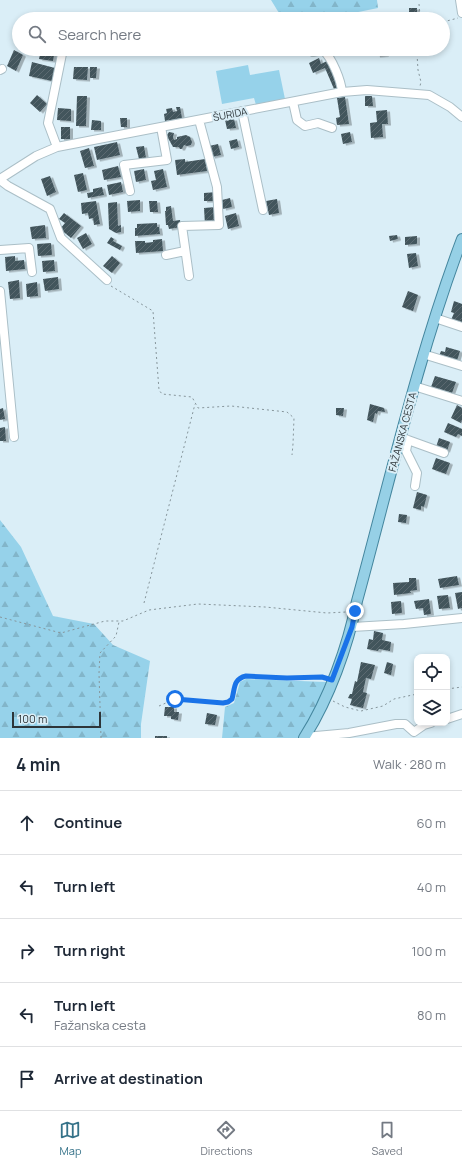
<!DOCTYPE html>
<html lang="en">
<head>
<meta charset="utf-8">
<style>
	:root { --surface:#fff; --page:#f2f2f3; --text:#1f2937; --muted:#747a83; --line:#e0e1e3; --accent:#357289 }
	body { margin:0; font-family:Manrope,sans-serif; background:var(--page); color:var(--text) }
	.controls { position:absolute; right:12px; bottom:12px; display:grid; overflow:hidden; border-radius:8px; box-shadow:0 2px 6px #0003 }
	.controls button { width:36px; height:36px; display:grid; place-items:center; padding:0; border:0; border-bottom:1px solid var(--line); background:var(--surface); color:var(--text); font:20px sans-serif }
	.scale { position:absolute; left:12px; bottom:10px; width:89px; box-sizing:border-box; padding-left:4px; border:2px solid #2d3539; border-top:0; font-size:11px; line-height:14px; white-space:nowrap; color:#2d3539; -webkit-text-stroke:3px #daeef7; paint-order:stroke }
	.stop { position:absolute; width:12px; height:12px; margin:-9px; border:3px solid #1a73e8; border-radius:50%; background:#fff }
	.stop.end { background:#1a73e8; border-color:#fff; box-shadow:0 1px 4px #0008 }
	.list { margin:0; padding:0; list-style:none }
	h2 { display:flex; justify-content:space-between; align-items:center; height:52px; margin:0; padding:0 16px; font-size:17px }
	h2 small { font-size:13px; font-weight:400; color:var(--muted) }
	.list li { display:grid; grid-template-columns:26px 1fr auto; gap:12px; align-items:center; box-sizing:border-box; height:64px; padding:0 16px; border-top:1px solid var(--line) }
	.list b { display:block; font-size:15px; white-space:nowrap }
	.list p { margin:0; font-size:13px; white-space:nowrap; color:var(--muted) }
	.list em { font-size:13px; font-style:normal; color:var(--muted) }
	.icon { flex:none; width:22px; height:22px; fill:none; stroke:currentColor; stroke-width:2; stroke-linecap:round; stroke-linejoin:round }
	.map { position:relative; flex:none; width:462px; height:738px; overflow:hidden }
	.search { position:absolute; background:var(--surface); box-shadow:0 2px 6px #0003; left:12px; right:12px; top:12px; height:44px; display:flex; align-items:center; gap:10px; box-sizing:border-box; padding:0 14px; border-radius:22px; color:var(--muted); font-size:15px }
	.sheet { height:372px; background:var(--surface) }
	nav { display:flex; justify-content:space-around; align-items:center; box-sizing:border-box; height:56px; border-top:1px solid var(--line); background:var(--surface); font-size:11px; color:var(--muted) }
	nav a { display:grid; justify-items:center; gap:2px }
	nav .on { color:var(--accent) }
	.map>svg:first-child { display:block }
</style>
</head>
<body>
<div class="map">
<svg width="462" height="738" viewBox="0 0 462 738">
	<defs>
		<pattern id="forest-firs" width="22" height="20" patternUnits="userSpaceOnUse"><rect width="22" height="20" fill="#96d2ea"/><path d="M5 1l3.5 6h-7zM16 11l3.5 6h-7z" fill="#82b5c9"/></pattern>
		<pattern id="building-hatch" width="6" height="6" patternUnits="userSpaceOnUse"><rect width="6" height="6" fill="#43555c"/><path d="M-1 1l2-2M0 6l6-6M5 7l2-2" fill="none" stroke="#5c6b71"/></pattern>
		<filter id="shadow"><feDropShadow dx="3" dy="1.5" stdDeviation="0" flood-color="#0004"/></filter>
	</defs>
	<rect width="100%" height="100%" fill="#daeef7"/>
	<path fill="url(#forest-firs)" d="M 271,0 L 377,0 L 378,8 L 324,19 L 282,18 Z
		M 0,520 L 21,547 L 53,616 L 94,624 L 113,645 L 150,661 L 141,724 L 141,738 L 0,738 Z
		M 246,679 L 326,682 L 319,702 L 299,738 L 222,738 L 225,707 L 234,703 L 240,682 Z"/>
	<path fill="#96d2ea" d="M 248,65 L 250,75 L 279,70 L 285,99 L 256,105 L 254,98 L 222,104 L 216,71 Z"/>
	<path fill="url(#building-hatch)" filter="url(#shadow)" d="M 409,8 L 417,8 L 417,19 L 409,19 Z
		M 41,49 L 55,49 L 53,61 L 39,59 Z
		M 376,49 L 399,49 L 399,53 L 391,54 L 391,51 L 385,52 L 386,55 L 377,56 Z
		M 14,50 L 23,55 L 16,71 L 7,66 Z
		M 319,58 L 321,64 L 329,60 L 340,86 L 334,89 L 325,68 L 313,73 L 309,63 Z
		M 32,62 L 55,68 L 52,81 L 29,76 Z
		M 74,67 L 88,67 L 87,80 L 73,79 Z
		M 90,67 L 97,67 L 96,78 L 90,78 Z
		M 37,95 L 47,104 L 40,112 L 30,103 Z
		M 77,96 L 87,96 L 86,126 L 76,126 Z
		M 365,96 L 372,96 L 373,106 L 365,106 Z
		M 345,97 L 349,124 L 337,125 L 336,118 L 340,117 L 337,98 Z
		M 176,107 L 180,107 L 182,118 L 165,121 L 164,114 L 167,113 L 166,109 L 172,108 L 173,112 L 177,111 Z
		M 58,108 L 71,109 L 71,121 L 57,120 Z
		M 387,110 L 388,124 L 382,124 L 383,137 L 371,138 L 370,123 L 377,122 L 376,111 Z
		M 120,118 L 127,118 L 127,127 L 121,127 Z
		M 234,119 L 236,128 L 227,129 L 225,120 Z
		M 92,120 L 101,121 L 101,130 L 91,130 Z
		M 61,127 L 70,127 L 70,139 L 61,139 Z
		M 169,132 L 174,133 L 173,137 L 174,140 L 177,139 L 177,137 L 186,135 L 190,137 L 192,142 L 191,145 L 187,146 L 184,145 L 182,149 L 180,149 L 179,147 L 173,147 L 168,138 L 167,135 Z
		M 350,132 L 352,142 L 343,144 L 341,134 Z
		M 237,139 L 239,147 L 231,149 L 229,141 Z
		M 117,142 L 120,155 L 97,160 L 94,147 Z
		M 218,144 L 221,155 L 212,157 L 209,146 Z
		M 144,146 L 146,158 L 139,159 L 136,147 Z
		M 89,148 L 94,166 L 85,168 L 80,151 Z
		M 185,159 L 185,162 L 205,159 L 207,171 L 177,175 L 175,160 Z
		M 118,166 L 121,177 L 104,180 L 102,170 Z
		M 144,169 L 146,180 L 136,182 L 134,171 Z
		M 163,169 L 167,187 L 153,190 L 151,181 L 156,180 L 154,171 Z
		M 83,173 L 87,190 L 78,192 L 74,175 Z
		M 50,176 L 56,192 L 47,196 L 41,179 Z
		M 121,182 L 123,192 L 109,195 L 107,185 Z
		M 102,187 L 104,195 L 88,198 L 87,193 L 93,192 L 93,189 Z
		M 217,192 L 217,201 L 204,201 L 204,193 Z
		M 230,198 L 232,207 L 223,209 L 222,200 Z
		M 277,199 L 279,213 L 269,215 L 266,201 Z
		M 140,200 L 140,211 L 128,212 L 127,201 Z
		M 96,201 L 100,224 L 94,225 L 93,218 L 89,219 L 88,213 L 82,214 L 81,203 Z
		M 149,201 L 157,201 L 158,212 L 150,212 Z
		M 117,202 L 118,226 L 121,225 L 121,232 L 116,233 L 109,229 L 108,203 Z
		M 171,206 L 173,221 L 180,220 L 181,227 L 169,229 L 168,225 L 166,225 L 165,211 L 166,211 L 166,207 Z
		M 216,207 L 217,224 L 205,225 L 204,208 Z
		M 64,213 L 81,226 L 71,238 L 60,229 L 65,223 L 59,219 Z
		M 236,213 L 239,226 L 228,229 L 225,216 Z
		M 157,223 L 157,227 L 159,227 L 160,234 L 135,236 L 135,228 L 137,228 L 137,224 Z
		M 45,225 L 46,238 L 32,239 L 30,227 Z
		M 86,233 L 92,244 L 83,249 L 77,238 Z
		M 397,235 L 398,239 L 390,241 L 389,236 Z
		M 417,236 L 417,244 L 405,245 L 405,237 Z
		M 111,237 L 114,239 L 113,241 L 122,246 L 120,250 L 107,243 Z
		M 162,239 L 163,251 L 136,253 L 135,241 L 145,241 L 145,243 L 153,242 L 153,240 Z
		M 51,243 L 52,255 L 38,256 L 37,244 Z
		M 416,253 L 418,266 L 409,268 L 407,254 Z
		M 15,256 L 15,261 L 24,260 L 25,269 L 6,271 L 5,257 Z
		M 112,256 L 120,263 L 112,273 L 103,266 Z
		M 54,260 L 55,271 L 43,272 L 42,261 Z
		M 58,277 L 59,289 L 45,291 L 43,279 Z
		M 19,280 L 20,298 L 10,299 L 8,282 Z
		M 37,282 L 38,296 L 27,297 L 26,284 Z
		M 408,291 L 418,295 L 413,311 L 402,307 Z
		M 454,301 L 462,304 L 462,324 L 451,320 L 454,313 L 451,312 Z
		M 446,347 L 460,351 L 457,361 L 439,356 L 441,351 L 445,352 Z
		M 435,376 L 456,382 L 452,393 L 431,387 Z
		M 370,404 L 384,408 L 385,412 L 378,411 L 377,414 L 375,413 L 373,422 L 367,420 Z
		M 457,405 L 462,408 L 462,420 L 461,423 L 451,418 Z
		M 3,408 L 5,419 L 0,420 L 0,409 Z
		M 336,408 L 344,408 L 343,416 L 336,415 Z
		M 448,423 L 462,429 L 462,436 L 458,434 L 456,437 L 444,432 Z
		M 5,427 L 6,441 L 0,441 L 0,428 Z
		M 439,438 L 450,442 L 447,451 L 436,447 Z
		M 436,458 L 450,463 L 446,474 L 432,469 Z
		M 417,492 L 427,495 L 424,507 L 421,506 L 421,510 L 413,508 Z
		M 399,514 L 407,515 L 406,523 L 398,522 Z
		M 457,576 L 459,585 L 440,588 L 438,579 Z
		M 409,578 L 416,578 L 417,590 L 410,591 L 411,593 L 394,595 L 393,583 L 409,582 Z
		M 462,592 L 462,608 L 458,609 L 455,593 Z
		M 448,595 L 450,608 L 439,609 L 437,596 Z
		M 429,599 L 431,614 L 424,615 L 423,608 L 416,609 L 414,601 Z
		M 401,601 L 402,613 L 392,614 L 391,602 Z
		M 374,631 L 383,633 L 382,640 L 391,642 L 390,651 L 379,649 L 378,651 L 367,649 L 369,639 L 373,640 Z
		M 361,662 L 375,665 L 371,679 L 366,678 L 363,692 L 367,693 L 363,708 L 350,705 L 352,699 L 348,698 L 350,694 L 352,694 L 355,681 L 357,682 Z
		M 387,662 L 393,664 L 391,675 L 384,673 Z
		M 165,707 L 174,707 L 174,712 L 179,712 L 178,720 L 171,719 L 171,716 L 164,716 Z
		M 207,713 L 217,715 L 215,725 L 205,724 Z
		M 155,736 L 167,736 L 167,738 L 155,738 Z"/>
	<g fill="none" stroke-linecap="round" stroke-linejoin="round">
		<defs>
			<path id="minor" d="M 460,0 L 462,13
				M 313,52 L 323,50 C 332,58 341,80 342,92
				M 0,70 L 2,69
				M 293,102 L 297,120 L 305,126 L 318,123 L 332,128
				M 242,111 L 263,210
				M 57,147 L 48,123 L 63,49
				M 0,179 L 36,156 L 57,147 L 342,92 L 367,90 L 429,95 L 450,107 L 462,117
				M 0,180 L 8,186 L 50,209 L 61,238 L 107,280
				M 130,191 L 124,165 L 167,160 L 161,127
				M 0,250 L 29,248 L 32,272
				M 166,255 L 185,251
				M 189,276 L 182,226 L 219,225 L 217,187 L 199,120
				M 0,291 L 14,437
				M 435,318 L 462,327
				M 423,354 L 462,366
				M 414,386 L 462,401
				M 401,437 L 408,440 L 406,451 L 417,473 L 415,486
				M 408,440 L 444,453
				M 352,627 L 404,624 L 462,618
				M 447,719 L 462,714
				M 305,737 L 349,733 L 396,724 L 405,724 L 414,732 L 424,725 L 431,723"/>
			<path id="major" d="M 304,738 C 329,699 348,646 357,601 C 390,480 418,356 462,239"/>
		</defs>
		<use href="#minor" stroke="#abbfc7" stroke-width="10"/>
		<use href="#major" stroke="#44869e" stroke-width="12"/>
		<path stroke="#86959b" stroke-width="1" stroke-dasharray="2 3" stroke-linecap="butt" d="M 419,4 L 420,15 L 424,19
			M 443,22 L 458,18
			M 417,54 L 418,70 L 421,82 L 420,86
			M 111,286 L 153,311 L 159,390 L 162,394 L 192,397 L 198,408 L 231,406 L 287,412 L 294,418 L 293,444 L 292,455
			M 144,603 L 195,404
			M 0,617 L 61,633 L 105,621 L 123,621 L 149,610 L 198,604 L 265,607 L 327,613 L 346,612
			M 447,689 L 462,687
			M 333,701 L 345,707 L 361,711 L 383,706 L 394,699 L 417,694
			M 159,706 L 175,699 L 223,703 L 228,702 L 232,699 C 235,688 233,679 246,676 L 324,678
			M 101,738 L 99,673 L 100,653 L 116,636 L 119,622"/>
		<use href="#minor" stroke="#fff" stroke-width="8"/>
		<use href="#major" stroke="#96d0e6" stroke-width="10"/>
	</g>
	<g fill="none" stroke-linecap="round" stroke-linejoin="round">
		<path stroke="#1a73e8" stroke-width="5" d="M 175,699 L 223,703 L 228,702 L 232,699 C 235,688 233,679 246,676 L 287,678 L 322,677 L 332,680 L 352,627 L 355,611"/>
	</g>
	<g text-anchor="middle" stroke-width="4" stroke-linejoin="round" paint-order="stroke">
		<g font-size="10" fill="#2d3539" stroke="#daeef7">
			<text transform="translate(230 114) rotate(-11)" y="4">ŠURIDA</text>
			<text transform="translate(402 432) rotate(-75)" y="4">FAŽANSKA CESTA</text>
		</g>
	</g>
</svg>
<div class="controls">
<button><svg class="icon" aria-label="locate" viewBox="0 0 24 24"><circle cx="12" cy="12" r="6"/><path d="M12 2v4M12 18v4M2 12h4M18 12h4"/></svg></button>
<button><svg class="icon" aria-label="layers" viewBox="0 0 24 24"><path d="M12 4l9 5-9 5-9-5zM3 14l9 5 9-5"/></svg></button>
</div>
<div class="scale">100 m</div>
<div class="stop" style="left:175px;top:699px"></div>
<div class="stop end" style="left:355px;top:611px"></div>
<div class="search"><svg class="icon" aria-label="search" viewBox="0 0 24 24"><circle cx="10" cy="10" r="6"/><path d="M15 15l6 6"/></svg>Search here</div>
</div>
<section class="sheet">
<h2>4 min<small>Walk · 280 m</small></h2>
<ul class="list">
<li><svg class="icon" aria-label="ahead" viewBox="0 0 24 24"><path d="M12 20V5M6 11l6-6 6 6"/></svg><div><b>Continue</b></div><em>60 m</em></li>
<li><svg class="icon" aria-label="left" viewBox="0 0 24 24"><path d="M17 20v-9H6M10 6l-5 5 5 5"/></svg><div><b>Turn left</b></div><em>40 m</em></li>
<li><svg class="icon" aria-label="right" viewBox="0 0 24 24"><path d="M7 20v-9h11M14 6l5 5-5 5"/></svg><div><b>Turn right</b></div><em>100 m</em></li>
<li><svg class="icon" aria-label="left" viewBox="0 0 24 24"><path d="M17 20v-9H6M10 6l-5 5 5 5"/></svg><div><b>Turn left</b><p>Fažanska cesta</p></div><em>80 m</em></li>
<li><svg class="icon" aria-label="arrive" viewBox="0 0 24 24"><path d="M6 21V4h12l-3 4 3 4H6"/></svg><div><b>Arrive at destination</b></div></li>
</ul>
</section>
<nav>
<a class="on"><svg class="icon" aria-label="map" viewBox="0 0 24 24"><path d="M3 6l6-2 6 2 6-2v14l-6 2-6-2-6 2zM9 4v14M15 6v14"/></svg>Map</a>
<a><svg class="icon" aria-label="directions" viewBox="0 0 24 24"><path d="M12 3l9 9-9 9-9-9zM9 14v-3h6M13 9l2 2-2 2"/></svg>Directions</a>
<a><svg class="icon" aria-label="saved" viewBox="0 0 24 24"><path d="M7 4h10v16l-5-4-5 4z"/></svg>Saved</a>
</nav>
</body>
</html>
